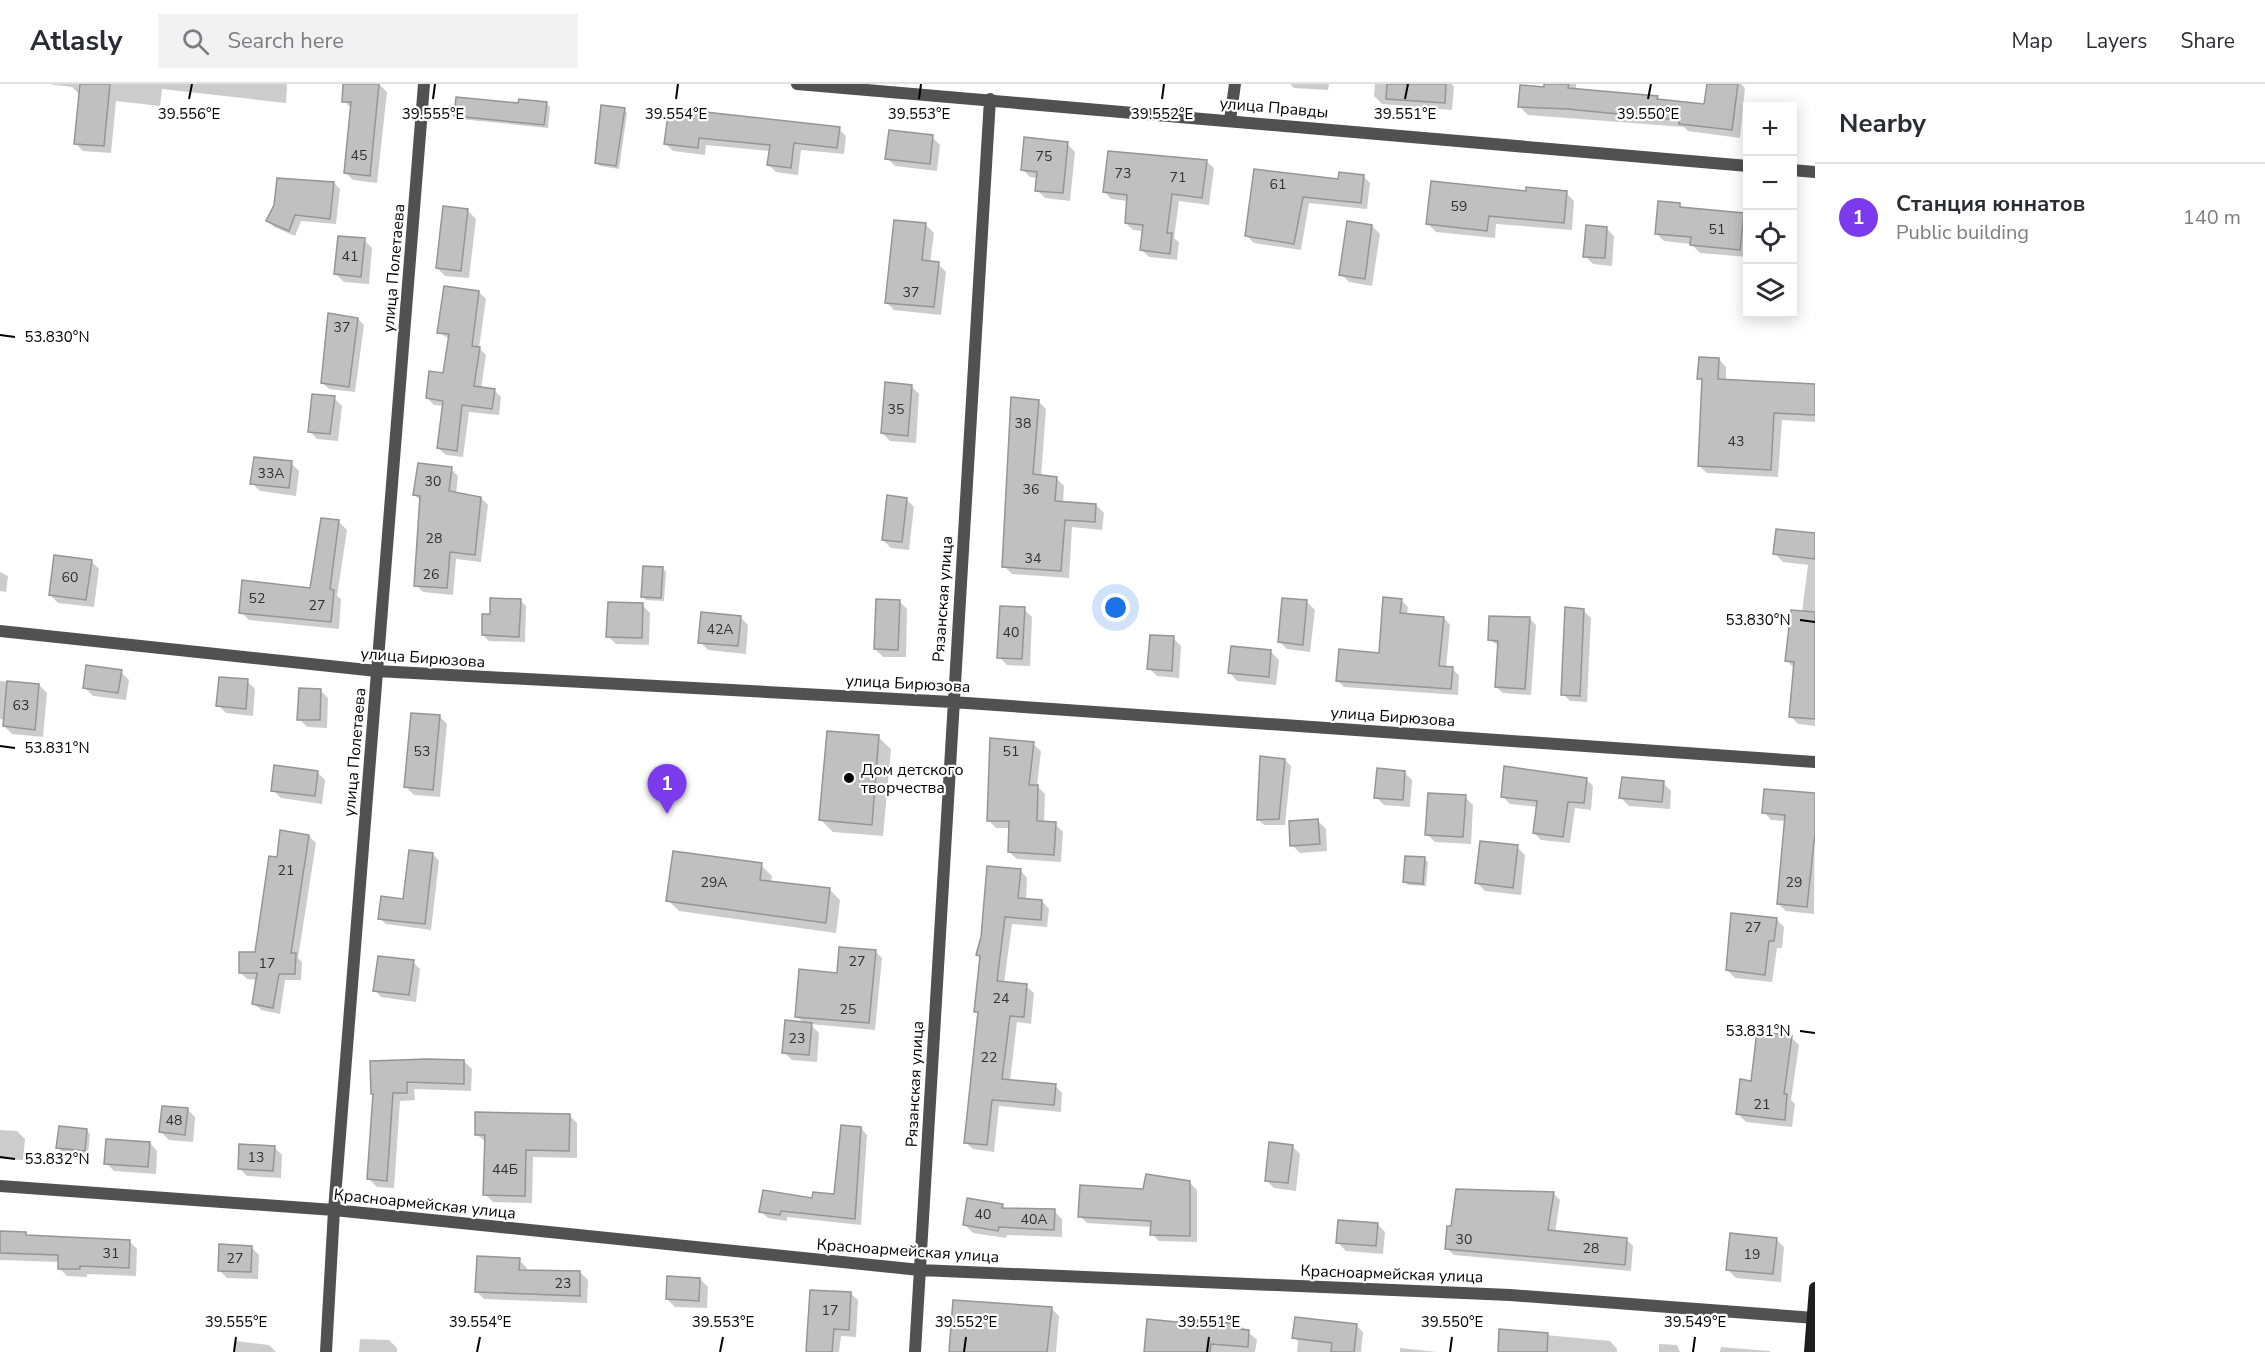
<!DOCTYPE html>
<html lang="en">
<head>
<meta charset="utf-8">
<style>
	:root { --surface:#fff; --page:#f2f2f3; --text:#2b2b33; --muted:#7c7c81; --line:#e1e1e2; --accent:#7c3aed }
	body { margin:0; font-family:"Nunito Sans",sans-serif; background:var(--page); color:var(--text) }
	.controls { position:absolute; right:18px; top:18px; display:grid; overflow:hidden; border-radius:0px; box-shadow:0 3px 15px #0003 }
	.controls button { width:54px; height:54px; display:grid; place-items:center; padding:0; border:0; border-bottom:2px solid var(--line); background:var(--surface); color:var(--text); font:30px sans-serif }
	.you { position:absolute; left:1116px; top:524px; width:21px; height:21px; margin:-15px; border:4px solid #fff; border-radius:50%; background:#1a73e8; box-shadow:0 0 0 9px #1a73e833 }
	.badge { display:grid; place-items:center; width:39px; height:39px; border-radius:50%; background:var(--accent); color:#fff; font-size:20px; font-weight:700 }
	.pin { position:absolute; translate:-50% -50px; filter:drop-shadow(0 2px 3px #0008) }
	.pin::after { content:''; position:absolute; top:32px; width:21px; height:18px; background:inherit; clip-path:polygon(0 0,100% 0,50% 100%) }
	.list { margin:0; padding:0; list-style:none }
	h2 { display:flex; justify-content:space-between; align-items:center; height:78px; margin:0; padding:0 24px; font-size:26px }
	h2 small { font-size:20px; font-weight:400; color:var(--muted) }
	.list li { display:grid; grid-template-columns:39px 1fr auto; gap:18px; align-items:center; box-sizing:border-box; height:108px; padding:0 24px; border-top:2px solid var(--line) }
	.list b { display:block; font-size:22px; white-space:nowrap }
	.list p { margin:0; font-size:20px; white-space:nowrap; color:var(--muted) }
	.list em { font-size:20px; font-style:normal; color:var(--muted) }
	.icon { flex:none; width:33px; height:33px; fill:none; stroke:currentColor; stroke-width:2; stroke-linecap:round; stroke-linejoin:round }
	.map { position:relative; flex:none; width:1815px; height:1268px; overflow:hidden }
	header { display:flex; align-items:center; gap:36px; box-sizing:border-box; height:84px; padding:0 30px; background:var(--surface); border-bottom:2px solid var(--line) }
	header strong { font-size:28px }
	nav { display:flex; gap:33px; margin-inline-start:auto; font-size:21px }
	.search { width:420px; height:54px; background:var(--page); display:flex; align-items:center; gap:15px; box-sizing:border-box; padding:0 21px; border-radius:0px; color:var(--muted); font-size:22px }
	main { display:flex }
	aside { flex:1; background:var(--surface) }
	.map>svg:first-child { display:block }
</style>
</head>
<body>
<header>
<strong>Atlasly</strong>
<div class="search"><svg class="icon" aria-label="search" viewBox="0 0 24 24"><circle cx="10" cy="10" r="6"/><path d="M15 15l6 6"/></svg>Search here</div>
<nav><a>Map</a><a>Layers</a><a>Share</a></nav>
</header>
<main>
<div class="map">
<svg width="1815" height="1268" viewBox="0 0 1815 1268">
	<rect width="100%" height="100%" fill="#fff"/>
	<path fill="#0003" d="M 48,0 L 287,0 L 286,19 L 162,5 L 160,22 L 116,17 L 111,69 L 83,67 L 75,59 L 80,11 L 72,3 Z
		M 345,0 L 379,0 L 387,8 L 377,99 L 353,96 L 345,88 L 352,25 L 344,17 Z
		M 1290,0 L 1329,0 L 1328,6 L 1294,4 Z
		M 1375,0 L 1452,0 L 1454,3 L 1452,26 L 1382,20 L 1374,12 Z
		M 1546,0 L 1576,0 L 1576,6 L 1705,22 L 1708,0 L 1741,0 L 1745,4 L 1740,54 L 1688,47 L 1684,43 L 1528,31 L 1520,23 L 1546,4 Z
		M 547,20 L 550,23 L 548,44 L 460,35 L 456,31 L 519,21 Z
		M 624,25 L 627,29 L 619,85 L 600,82 L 596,78 Z
		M 670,26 L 839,45 L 846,52 L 844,70 L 801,66 L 798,91 L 776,88 L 769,81 L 770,67 L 706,61 L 705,71 L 673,67 L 666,60 Z
		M 932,53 L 940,61 L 937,87 L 895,82 L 887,74 Z
		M 1067,60 L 1075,68 L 1070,117 L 1045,114 L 1037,106 L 1038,94 L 1030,93 L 1022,85 Z
		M 1206,77 L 1214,84 L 1209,121 L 1179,117 L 1174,154 L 1179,158 L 1177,176 L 1149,173 L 1142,166 L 1143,147 L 1133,146 L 1126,139 L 1128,117 L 1111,115 L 1104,107 Z
		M 1255,86 L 1340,97 L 1363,92 L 1370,99 L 1367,125 L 1309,119 L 1301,166 L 1254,159 L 1247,152 Z
		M 334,99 L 340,105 L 336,140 L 301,137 L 295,152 L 274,143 L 268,137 Z
		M 1527,108 L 1566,109 L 1574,117 L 1572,146 L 1496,140 L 1495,154 L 1436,148 L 1428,140 Z
		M 1679,120 L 1684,125 L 1743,131 L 1748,135 L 1748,173 L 1700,169 L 1691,160 L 1664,157 L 1656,149 Z
		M 468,127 L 476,135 L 469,194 L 445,192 L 437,184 Z
		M 926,141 L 934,149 L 930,179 L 938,180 L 946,188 L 941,231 L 894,226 L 886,218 Z
		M 1372,142 L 1380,150 L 1372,202 L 1349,198 L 1341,190 Z
		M 1606,144 L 1614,152 L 1612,182 L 1593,180 L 1585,172 Z
		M 364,156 L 372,164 L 369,200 L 344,198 L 336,190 Z
		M 479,208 L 486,215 L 479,264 L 486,271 L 481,305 L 494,306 L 501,313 L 499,331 L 469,328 L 463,373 L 446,371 L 438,364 L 444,322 L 434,321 L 427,314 L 444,291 L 450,256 L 439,248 Z
		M 358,235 L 364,241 L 355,308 L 329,305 L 323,299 Z
		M 1719,275 L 1726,283 L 1726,297 L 1815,302 L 1815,338 L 1782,336 L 1778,393 L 1707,389 L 1699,382 L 1704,299 L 1699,294 Z
		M 911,302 L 919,310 L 916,359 L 890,357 L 882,349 Z
		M 334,314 L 342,322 L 338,357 L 317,355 L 309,347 Z
		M 1038,317 L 1046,325 L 1041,393 L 1056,394 L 1064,402 L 1063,419 L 1096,421 L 1104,429 L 1102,446 L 1072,443 L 1069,494 L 1012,490 L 1004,482 Z
		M 291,379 L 299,387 L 296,412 L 260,407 L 252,399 Z
		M 451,385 L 458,392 L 456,410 L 481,414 L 488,421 L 481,478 L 456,475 L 453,511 L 423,508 L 416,501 L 421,417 L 415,411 Z
		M 906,415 L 914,423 L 909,466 L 891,464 L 883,456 Z
		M 339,438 L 347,446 L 337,512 L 341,515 L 339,545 L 249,536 L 241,528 L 311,506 Z
		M 1815,451 L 1815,642 L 1798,640 L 1790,632 L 1795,585 L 1787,577 L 1802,528 L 1808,481 L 1783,478 L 1775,470 Z
		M 91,477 L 99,485 L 94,523 L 58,519 L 50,511 Z
		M 662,484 L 666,488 L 664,517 L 646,516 L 642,512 Z
		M 0,488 L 8,492 L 6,508 L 0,507 Z
		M 520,516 L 526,522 L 525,558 L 489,557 L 483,551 L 491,532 Z
		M 1401,516 L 1408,523 L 1407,531 L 1444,534 L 1450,541 L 1446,584 L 1452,585 L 1459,591 L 1458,611 L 1344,603 L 1337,596 L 1380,571 Z
		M 899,517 L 907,525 L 906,573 L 883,573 L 875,565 Z
		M 1307,518 L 1315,526 L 1310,568 L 1287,565 L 1279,557 Z
		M 642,521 L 650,529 L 649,561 L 616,560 L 608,552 Z
		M 1024,525 L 1032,533 L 1030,582 L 1007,581 L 999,573 Z
		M 1583,526 L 1591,534 L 1587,618 L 1570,617 L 1563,610 Z
		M 740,533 L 748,541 L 746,570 L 708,566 L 700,558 Z
		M 1530,535 L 1536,541 L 1531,611 L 1503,609 L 1496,603 L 1499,562 L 1490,556 Z
		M 1173,554 L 1181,562 L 1179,594 L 1157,592 L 1149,584 Z
		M 1271,568 L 1279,576 L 1276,601 L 1237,597 L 1230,589 Z
		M 121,588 L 129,596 L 126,616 L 93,612 L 85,604 Z
		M 0,597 L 39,601 L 47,609 L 43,653 L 12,650 L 4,642 L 5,636 L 0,635 Z
		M 247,597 L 255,605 L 253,632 L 226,629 L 218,621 Z
		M 320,606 L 328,614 L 327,644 L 307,643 L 299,635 Z
		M 439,632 L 447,640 L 440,713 L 414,711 L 406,703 Z
		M 878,653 L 891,665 L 883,752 L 833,748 L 821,736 Z
		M 1033,660 L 1041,667 L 1037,702 L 1045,710 L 1044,739 L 1055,740 L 1063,748 L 1061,778 L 1017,775 L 1009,768 L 1011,744 L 996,744 L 988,736 Z
		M 1285,676 L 1291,682 L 1285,741 L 1264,741 L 1258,735 Z
		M 317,688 L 325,696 L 322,720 L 281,714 L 273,706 Z
		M 1404,688 L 1412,696 L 1410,723 L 1384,721 L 1376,713 Z
		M 1586,695 L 1593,702 L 1591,726 L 1575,724 L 1570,759 L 1541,756 L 1534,749 L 1538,723 L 1510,720 L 1503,713 Z
		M 1663,699 L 1671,707 L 1670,725 L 1629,722 L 1621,714 Z
		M 1815,710 L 1814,830 L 1786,827 L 1778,820 L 1786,737 L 1771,736 L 1764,728 Z
		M 1465,713 L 1473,721 L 1471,760 L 1435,758 L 1427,750 Z
		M 1318,737 L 1326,745 L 1327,767 L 1300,769 L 1292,761 Z
		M 309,752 L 316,759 L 298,874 L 302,878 L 301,896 L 285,896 L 280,930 L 261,926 L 254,919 L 258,896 L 247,895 L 240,888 L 257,870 Z
		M 1517,763 L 1525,771 L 1521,811 L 1485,807 L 1477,799 Z
		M 433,770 L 439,777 L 431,846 L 386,840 L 379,834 L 404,817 Z
		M 1425,775 L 1428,778 L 1426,802 L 1408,801 L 1404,797 Z
		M 761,781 L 772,792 L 771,799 L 829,805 L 840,816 L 836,849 L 679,827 L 668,816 Z
		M 1020,786 L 1027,794 L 1026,816 L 1042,817 L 1049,825 L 1047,843 L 1012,840 L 1004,899 L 1026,902 L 1034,909 L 1031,940 L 1017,938 L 1010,997 L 1055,1002 L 1062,1009 L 1061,1028 L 999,1022 L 994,1068 L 973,1065 L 965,1058 L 979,931 L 976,927 L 981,874 L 978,871 Z
		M 1776,835 L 1784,843 L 1782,864 L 1777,864 L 1772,898 L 1735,894 L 1727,886 Z
		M 875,867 L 882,874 L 875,946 L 810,940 L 819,949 L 817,978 L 792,976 L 784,968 L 804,940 L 797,932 L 839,890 Z
		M 413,878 L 420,885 L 416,918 L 381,913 L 375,906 Z
		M 1791,953 L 1799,961 L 1791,1016 L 1795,1020 L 1792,1043 L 1746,1038 L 1738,1030 L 1752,999 Z
		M 464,977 L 472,985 L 471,1007 L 414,1005 L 415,1016 L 400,1017 L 394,1104 L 377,1103 L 369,1095 L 374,1011 L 372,1009 Z
		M 187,1025 L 195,1033 L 193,1058 L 169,1056 L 161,1048 Z
		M 569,1031 L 577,1039 L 577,1074 L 533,1073 L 532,1119 L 493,1118 L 485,1110 L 486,1058 L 476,1050 Z
		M 861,1044 L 867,1051 L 861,1141 L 787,1133 L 787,1137 L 768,1134 L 761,1128 L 836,1112 Z
		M 0,1046 L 17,1047 L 25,1055 L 23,1076 L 0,1075 Z
		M 86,1046 L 90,1050 L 88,1070 L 61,1067 L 58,1063 Z
		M 150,1059 L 157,1067 L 156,1090 L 114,1087 L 106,1079 Z
		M 1292,1062 L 1300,1070 L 1296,1107 L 1274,1104 L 1266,1096 Z
		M 274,1063 L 282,1071 L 281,1094 L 247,1092 L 239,1084 Z
		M 1190,1099 L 1197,1106 L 1197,1158 L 1159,1157 L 1152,1150 L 1152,1143 L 1087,1139 L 1080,1132 L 1144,1107 Z
		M 1553,1109 L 1560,1116 L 1555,1149 L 1626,1155 L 1633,1162 L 1631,1187 L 1454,1171 L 1447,1164 Z
		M 1002,1121 L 1006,1125 L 1054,1127 L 1062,1135 L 1062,1153 L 1007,1151 L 1006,1154 L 973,1149 L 965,1141 Z
		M 1377,1140 L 1385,1148 L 1383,1170 L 1346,1167 L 1338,1159 Z
		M 0,1148 L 25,1149 L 29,1153 L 129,1157 L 137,1165 L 136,1192 L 87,1190 L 87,1193 L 67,1192 L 59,1184 L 59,1178 L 0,1176 Z
		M 1776,1155 L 1784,1163 L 1781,1198 L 1736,1194 L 1728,1186 Z
		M 251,1163 L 259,1171 L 258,1195 L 227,1194 L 219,1186 Z
		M 519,1176 L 527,1184 L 527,1187 L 580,1188 L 588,1196 L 587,1219 L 484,1215 L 476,1207 Z
		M 700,1195 L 708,1203 L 707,1224 L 675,1223 L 667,1215 Z
		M 851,1210 L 858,1216 L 856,1253 L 841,1252 L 839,1268 L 807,1268 Z
		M 1051,1224 L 1059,1232 L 1056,1268 L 951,1268 Z
		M 1240,1241 L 1257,1256 L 1255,1268 L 1145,1268 L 1198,1242 Z
		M 1356,1241 L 1363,1248 L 1361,1268 L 1297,1268 L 1298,1257 L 1294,1253 Z
		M 1501,1247 L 1610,1257 L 1617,1265 L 1617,1268 L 1499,1268 Z
		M 360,1255 L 389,1256 L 397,1264 L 397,1268 L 359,1268 Z
		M 236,1257 L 269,1261 L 276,1268 L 235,1268 Z
		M 1659,1260 L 1677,1261 L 1680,1268 L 1659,1268 Z
		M 1721,1263 L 1770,1267 L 1770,1268 L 1720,1268 Z
		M 1400,1264 L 1437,1268 L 1400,1268 Z"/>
	<path fill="#c0c0c0" stroke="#959595" stroke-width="1.5" d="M 80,0 L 110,0 L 104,62 L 74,60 Z
		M 343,0 L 379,0 L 370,92 L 344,89 L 351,18 L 342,18 Z
		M 1387,0 L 1446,0 L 1445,19 L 1386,15 Z
		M 1544,0 L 1569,0 L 1568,4 L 1658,12 L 1657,15 L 1704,20 L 1707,0 L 1738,0 L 1732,46 L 1679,40 L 1679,36 L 1567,25 L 1518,23 L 1520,1 L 1544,3 Z
		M 456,13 L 518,19 L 519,15 L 547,18 L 544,41 L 454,32 Z
		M 601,21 L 625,24 L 616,82 L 595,79 Z
		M 669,24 L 840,43 L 837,64 L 794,59 L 791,84 L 767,81 L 770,61 L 699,54 L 698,64 L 664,60 Z
		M 889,46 L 933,51 L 930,80 L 885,75 Z
		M 1024,53 L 1068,58 L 1063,109 L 1035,107 L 1037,88 L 1021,86 Z
		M 1108,67 L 1207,76 L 1202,114 L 1172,110 L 1167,149 L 1172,149 L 1170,170 L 1140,166 L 1143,141 L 1125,139 L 1127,111 L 1103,108 Z
		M 1254,85 L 1338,95 L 1339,88 L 1364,91 L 1361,119 L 1303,113 L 1294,160 L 1245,152 Z
		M 277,94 L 334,98 L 330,135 L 295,131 L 289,147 L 266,137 L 274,121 Z
		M 1431,97 L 1526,107 L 1526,103 L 1567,107 L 1564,139 L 1489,132 L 1487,147 L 1426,140 Z
		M 1658,117 L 1680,119 L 1680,123 L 1744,129 L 1740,166 L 1690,161 L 1691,153 L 1655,150 Z
		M 443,122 L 468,125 L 461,187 L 436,184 Z
		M 894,136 L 926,139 L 922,176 L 939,178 L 934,223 L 885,219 Z
		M 1347,137 L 1372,141 L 1365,195 L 1339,191 Z
		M 1586,141 L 1607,143 L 1605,174 L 1583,173 Z
		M 338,152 L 365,154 L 361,193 L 334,190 Z
		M 444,202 L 479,207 L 472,262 L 480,263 L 474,302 L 495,305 L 492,325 L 462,321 L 457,367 L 437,364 L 443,317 L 426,314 L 429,287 L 443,289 L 449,250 L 437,249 Z
		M 328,229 L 358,234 L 349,303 L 321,299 Z
		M 1699,273 L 1719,274 L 1718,295 L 1815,300 L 1815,331 L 1774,329 L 1771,386 L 1698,382 L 1702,295 L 1697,295 Z
		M 885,298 L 912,301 L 908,352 L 881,349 Z
		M 312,310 L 335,312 L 330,350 L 308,348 Z
		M 1011,313 L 1039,316 L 1033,390 L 1057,393 L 1055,417 L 1096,420 L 1095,438 L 1065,436 L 1061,487 L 1002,483 Z
		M 254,373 L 292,377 L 289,404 L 250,400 Z
		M 418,379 L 452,383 L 449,407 L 481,413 L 475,471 L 450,468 L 447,504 L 414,502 L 420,412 L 413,411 Z
		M 887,411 L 907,414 L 902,458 L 882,456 Z
		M 321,434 L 339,436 L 330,505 L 334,506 L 331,538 L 239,529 L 242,496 L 310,504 Z
		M 1776,445 L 1815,449 L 1815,475 L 1773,470 Z
		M 54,471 L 92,476 L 86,516 L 49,511 Z
		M 643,482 L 663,483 L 661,514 L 641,513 Z
		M 1383,513 L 1402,515 L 1400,529 L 1444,533 L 1439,582 L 1453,583 L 1451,605 L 1336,597 L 1339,565 L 1379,569 Z
		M 490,514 L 521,515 L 519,553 L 482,551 L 482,530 L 490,530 Z
		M 1282,514 L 1307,516 L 1303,561 L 1278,558 Z
		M 876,515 L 900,516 L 898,566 L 874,565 Z
		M 608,518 L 643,519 L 642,554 L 606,553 Z
		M 1000,522 L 1025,523 L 1022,575 L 997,574 Z
		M 1565,523 L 1584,525 L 1580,612 L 1561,611 Z
		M 1791,526 L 1815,528 L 1815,635 L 1789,633 L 1794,578 L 1785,577 Z
		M 701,528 L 741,532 L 738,562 L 698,559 Z
		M 1489,532 L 1530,533 L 1525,605 L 1495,603 L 1498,557 L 1488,556 Z
		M 1150,551 L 1174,552 L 1172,587 L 1147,585 Z
		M 1231,562 L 1271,566 L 1269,593 L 1228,589 Z
		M 86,581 L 122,586 L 118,609 L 83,604 Z
		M 219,593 L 248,595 L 246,625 L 216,622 Z
		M 7,597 L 39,600 L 35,646 L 3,642 Z
		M 299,604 L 321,605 L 320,636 L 297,636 Z
		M 411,629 L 440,631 L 433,706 L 404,703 Z
		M 827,647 L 879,651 L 872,741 L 819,736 Z
		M 990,654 L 1034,658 L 1029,701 L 1038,701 L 1037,737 L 1056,738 L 1054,771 L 1008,768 L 1009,737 L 987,737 Z
		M 1260,672 L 1285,675 L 1279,735 L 1257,736 Z
		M 274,681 L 318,687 L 315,712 L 271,707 Z
		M 1504,682 L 1587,694 L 1584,719 L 1568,718 L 1563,753 L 1533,749 L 1537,717 L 1501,713 Z
		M 1377,684 L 1405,687 L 1403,716 L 1374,714 Z
		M 1622,693 L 1664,697 L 1662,718 L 1619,714 Z
		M 1764,705 L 1815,709 L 1815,749 L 1807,823 L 1777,820 L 1785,731 L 1762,729 Z
		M 1428,709 L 1466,711 L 1463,753 L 1425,751 Z
		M 1318,735 L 1320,760 L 1290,762 L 1289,737 Z
		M 280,746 L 309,751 L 291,869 L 296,869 L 295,890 L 279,890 L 273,924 L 252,920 L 257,889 L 239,889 L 239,868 L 255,868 L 269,772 L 277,773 Z
		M 1480,757 L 1518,761 L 1513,804 L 1475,799 Z
		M 409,766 L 433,769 L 425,840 L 378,835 L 381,812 L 403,815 Z
		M 673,767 L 762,779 L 760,796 L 830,804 L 826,839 L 666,817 Z
		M 1405,772 L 1425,773 L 1423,800 L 1403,798 Z
		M 987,782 L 1021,785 L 1018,814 L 1042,816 L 1041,836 L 1005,833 L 997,897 L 1027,900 L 1024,933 L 1010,932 L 1002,995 L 1056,1000 L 1054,1021 L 992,1016 L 987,1061 L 964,1059 L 978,928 L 974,928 L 980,872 L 976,871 L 981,853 Z
		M 1731,829 L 1777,834 L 1774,857 L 1769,857 L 1765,891 L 1726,886 Z
		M 839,863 L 876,866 L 869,939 L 795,933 L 799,885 L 837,889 Z
		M 378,872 L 414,876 L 409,911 L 373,907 Z
		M 785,936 L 812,939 L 809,971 L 782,969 Z
		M 1757,947 L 1792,952 L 1784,1010 L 1787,1010 L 1785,1036 L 1736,1030 L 1740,995 L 1751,997 Z
		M 428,975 L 464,976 L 464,1000 L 407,998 L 407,1009 L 393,1009 L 387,1097 L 367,1095 L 373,1010 L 371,1010 L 370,977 Z
		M 162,1022 L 188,1024 L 185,1051 L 159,1048 Z
		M 475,1028 L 570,1030 L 569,1067 L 526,1066 L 525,1112 L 483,1111 L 485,1051 L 475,1051 Z
		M 841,1041 L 861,1043 L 855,1135 L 781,1127 L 780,1131 L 759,1128 L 763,1106 L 812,1114 L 813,1108 L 834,1110 Z
		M 59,1042 L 87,1045 L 85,1067 L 56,1064 Z
		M 106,1055 L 150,1058 L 148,1083 L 104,1080 Z
		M 1269,1058 L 1293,1061 L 1288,1099 L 1265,1097 Z
		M 239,1060 L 275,1062 L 273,1087 L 238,1085 Z
		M 1146,1090 L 1190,1097 L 1190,1152 L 1150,1151 L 1151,1137 L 1078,1133 L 1080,1101 L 1143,1105 Z
		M 1456,1105 L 1554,1108 L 1548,1146 L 1627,1154 L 1625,1181 L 1445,1165 L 1447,1142 L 1451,1142 Z
		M 967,1114 L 1003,1120 L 1002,1124 L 1055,1125 L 1054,1146 L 999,1143 L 998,1147 L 963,1141 Z
		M 1338,1136 L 1378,1139 L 1376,1162 L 1336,1159 Z
		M 0,1147 L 26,1148 L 26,1151 L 130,1156 L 129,1184 L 80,1182 L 80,1185 L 58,1185 L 58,1171 L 0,1169 Z
		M 1730,1149 L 1777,1154 L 1773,1190 L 1726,1186 Z
		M 219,1160 L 252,1162 L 251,1188 L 218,1187 Z
		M 477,1172 L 520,1174 L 519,1186 L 580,1187 L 580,1212 L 475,1208 Z
		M 667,1192 L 700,1194 L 699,1217 L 666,1215 Z
		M 810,1206 L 851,1208 L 849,1246 L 834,1245 L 832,1268 L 806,1268 Z
		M 953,1216 L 1052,1223 L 1047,1268 L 949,1268 Z
		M 1295,1233 L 1357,1240 L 1354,1268 L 1331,1268 L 1332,1259 L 1292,1254 Z
		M 1147,1235 L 1197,1240 L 1197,1236 L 1240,1240 L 1240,1245 L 1249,1246 L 1248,1263 L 1211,1260 L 1210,1268 L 1144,1268 Z
		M 1499,1245 L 1548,1249 L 1547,1268 L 1498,1268 Z"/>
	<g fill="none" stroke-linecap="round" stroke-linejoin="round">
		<path stroke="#515151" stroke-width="12" d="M 797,0 L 1748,82
			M 1230,36 L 1235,0
			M 1792,86 L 1815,88
			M 0,547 L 377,587 L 952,618 L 1815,678
			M 0,1102 L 334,1126 L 920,1186 L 1510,1211 L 1815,1234
			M 326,1268 L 334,1126 L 424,0
			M 915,1268 L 990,15"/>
		<path stroke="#1e1e1e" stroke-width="12" d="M 1810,1268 L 1815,1204"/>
	</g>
	<path fill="none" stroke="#000" stroke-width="2" d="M 189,15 L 192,0M 433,15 L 435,0M 676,15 L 678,0M 919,15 L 921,0M 1162,15 L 1164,0M 1405,15 L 1408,0M 1648,15 L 1651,0M 0,251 L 15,253M 1800,536 L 1815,538M 0,662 L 15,664M 1800,947 L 1815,949M 0,1073 L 15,1075M 234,1268 L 236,1253M 477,1268 L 480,1253M 720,1268 L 723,1253M 964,1268 L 966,1253M 1207,1268 L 1209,1253M 1450,1268 L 1452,1253M 1693,1268 L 1695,1253"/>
	<circle fill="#000" stroke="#fff" stroke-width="2" cx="849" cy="694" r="6"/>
	<g text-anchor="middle" stroke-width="4.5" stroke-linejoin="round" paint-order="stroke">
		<g font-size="14" fill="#303030">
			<text x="359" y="76">45</text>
			<text x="1044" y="77">75</text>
			<text x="1123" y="94">73</text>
			<text x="1178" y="98">71</text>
			<text x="1278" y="105">61</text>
			<text x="1459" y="127">59</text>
			<text x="1717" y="150">51</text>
			<text x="350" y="177">41</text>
			<text x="911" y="213">37</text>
			<text x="342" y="248">37</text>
			<text x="896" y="330">35</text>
			<text x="1023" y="344">38</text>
			<text x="1736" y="362">43</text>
			<text x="271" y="394">33А</text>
			<text x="433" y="402">30</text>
			<text x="1031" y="410">36</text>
			<text x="434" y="459">28</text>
			<text x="1033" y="479">34</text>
			<text x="431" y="495">26</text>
			<text x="70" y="498">60</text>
			<text x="257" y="519">52</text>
			<text x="317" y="526">27</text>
			<text x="720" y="550">42А</text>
			<text x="1011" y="553">40</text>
			<text x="21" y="626">63</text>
			<text x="422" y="672">53</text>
			<text x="1011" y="672">51</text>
			<text x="286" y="791">21</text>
			<text x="714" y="803">29А</text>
			<text x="1794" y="803">29</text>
			<text x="1753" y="848">27</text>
			<text x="857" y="882">27</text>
			<text x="267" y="884">17</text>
			<text x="1001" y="919">24</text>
			<text x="848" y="930">25</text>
			<text x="797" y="959">23</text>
			<text x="989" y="978">22</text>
			<text x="1762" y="1025">21</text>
			<text x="174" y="1041">48</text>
			<text x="256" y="1078">13</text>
			<text x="505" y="1090">44Б</text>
			<text x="983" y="1135">40</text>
			<text x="1034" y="1140">40А</text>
			<text x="1464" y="1160">30</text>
			<text x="1591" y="1169">28</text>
			<text x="111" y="1174">31</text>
			<text x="1752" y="1175">19</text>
			<text x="235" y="1179">27</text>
			<text x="563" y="1204">23</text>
			<text x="830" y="1231">17</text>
		</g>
		<g font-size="16" fill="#000" stroke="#fff">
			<text transform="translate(1274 23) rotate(5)" y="6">улица Правды</text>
			<text transform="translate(393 184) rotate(-85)" y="6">улица Полетаева</text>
			<text transform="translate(942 515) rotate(-86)" y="6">Рязанская улица</text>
			<text transform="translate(423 573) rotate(4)" y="6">улица Бирюзова</text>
			<text transform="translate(908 599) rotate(3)" y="6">улица Бирюзова</text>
			<text transform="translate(1393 632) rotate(4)" y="6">улица Бирюзова</text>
			<text transform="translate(354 668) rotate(-85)" y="6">улица Полетаева</text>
			<text transform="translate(914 1000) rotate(-87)" y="6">Рязанская улица</text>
			<text transform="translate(425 1119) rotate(6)" y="6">Красноармейская улица</text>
			<text transform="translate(908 1166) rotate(4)" y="6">Красноармейская улица</text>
			<text transform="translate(1392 1189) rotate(2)" y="6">Красноармейская улица</text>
		</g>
		<g font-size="16" fill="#000" stroke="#fff" text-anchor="start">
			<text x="861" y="691">Дом детского<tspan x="861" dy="18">творчества</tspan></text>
		</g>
	</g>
	<g font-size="15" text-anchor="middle" fill="#000" stroke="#fff" stroke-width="4.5" stroke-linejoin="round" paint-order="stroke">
		<text x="189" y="35">39.556°E</text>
		<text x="433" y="35">39.555°E</text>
		<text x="676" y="35">39.554°E</text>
		<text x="919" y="35">39.553°E</text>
		<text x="1162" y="35">39.552°E</text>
		<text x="1405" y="35">39.551°E</text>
		<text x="1648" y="35">39.550°E</text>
		<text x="57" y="258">53.830°N</text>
		<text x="1758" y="541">53.830°N</text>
		<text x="57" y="669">53.831°N</text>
		<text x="1758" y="952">53.831°N</text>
		<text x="57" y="1080">53.832°N</text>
		<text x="236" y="1243">39.555°E</text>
		<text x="480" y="1243">39.554°E</text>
		<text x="723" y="1243">39.553°E</text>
		<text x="966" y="1243">39.552°E</text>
		<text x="1209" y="1243">39.551°E</text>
		<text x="1452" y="1243">39.550°E</text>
		<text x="1695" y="1243">39.549°E</text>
	</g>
</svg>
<div class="controls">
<button>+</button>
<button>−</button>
<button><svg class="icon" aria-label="locate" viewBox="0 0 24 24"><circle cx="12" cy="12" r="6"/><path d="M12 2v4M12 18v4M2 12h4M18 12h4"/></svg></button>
<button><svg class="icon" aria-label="layers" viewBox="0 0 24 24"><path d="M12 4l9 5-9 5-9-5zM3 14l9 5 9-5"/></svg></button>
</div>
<div class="you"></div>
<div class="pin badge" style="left:667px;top:730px">1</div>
</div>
<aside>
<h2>Nearby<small></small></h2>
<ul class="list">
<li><span class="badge">1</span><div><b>Станция юннатов</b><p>Public building</p></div><em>140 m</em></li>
</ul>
</aside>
</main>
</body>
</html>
